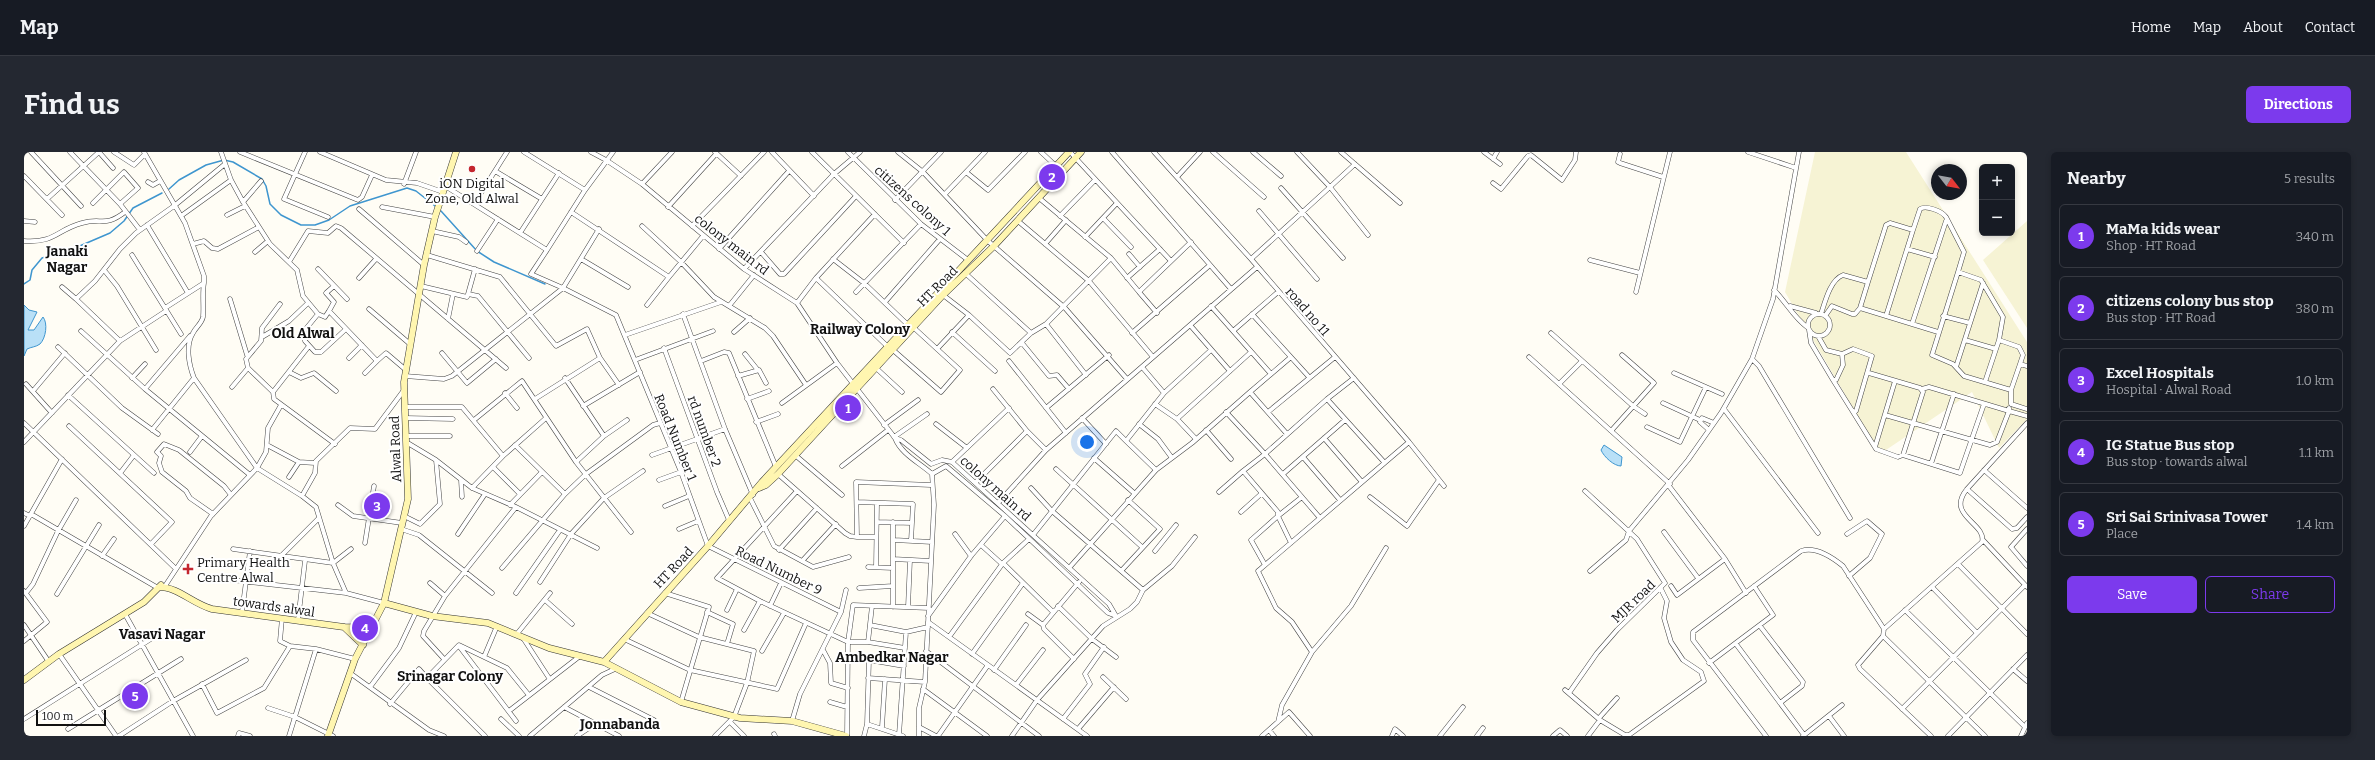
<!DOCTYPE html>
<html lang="en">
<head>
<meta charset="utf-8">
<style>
	:root { --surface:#171b24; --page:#242831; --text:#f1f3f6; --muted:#9ea1a6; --line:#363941; --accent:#7c3aed }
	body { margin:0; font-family:Bitter,serif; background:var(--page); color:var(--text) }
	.controls { position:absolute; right:12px; top:12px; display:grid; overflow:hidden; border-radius:6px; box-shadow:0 2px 6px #0003 }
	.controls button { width:36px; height:36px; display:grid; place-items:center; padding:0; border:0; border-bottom:1px solid var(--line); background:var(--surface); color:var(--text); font:20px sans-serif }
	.compass { position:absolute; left:1907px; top:12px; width:36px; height:36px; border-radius:50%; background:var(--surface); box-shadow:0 2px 6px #0003; rotate:121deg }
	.scale { position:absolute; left:12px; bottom:10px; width:70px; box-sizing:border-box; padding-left:4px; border:2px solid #111; border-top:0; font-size:11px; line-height:14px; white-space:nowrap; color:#111; -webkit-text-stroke:3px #fff; paint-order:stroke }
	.you { position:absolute; left:1063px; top:290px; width:14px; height:14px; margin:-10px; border:3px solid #fff; border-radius:50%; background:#1a73e8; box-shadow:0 0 0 6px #1a73e833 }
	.badge { display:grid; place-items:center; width:26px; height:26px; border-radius:50%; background:var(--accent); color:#fff; font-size:13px; font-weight:700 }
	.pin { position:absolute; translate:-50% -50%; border:2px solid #fff; box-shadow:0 1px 4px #0006 }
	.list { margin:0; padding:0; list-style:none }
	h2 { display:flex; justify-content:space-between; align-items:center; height:52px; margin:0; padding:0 16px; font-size:17px }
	h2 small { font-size:13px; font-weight:400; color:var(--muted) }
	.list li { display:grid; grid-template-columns:26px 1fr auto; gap:12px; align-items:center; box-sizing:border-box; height:64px; margin:0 8px 8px; padding:0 8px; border:1px solid var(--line); border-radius:6px }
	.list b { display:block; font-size:15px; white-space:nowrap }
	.list p { margin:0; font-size:13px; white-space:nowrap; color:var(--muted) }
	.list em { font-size:13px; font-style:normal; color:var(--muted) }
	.actions { display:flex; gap:8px; padding:12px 16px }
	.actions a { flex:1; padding:9px 0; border:1px solid var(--accent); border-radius:6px; text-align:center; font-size:14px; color:var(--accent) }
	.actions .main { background:var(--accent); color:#fff }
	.map { position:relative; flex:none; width:2003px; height:584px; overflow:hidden; border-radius:6px }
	header { display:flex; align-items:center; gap:24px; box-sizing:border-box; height:56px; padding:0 20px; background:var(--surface); border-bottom:1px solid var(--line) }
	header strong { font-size:19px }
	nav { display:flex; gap:22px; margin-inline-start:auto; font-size:14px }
	.intro { display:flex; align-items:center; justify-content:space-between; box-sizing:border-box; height:96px; padding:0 24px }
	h1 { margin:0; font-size:28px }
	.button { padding:10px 18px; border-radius:6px; background:var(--accent); color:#fff; font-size:14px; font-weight:700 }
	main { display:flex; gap:24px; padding:0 24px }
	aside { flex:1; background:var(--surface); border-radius:6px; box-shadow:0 2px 6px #0003 }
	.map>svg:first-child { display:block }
</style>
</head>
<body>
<header>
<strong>Map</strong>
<nav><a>Home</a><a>Map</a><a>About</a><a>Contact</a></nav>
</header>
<div class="intro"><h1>Find us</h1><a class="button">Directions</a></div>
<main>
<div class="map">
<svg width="2003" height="584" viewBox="0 0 2003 584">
	<rect width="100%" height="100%" fill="#fffdf5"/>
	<path fill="#f6f3d4" d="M 1791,0 L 1882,0 L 2003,190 L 2003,267 L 1975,296 L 1948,240 L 1856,302 L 1761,140 Z
		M 2003,69 L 2003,176 L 1959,108 Z"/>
	<path fill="#b9e0f7" stroke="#3f96cf" d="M 0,153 L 5,158 L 13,160 L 4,178 L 10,178 L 19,165 C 24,171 22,186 16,192 C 12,195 7,195 3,197 L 0,204 Z
		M 1580,293 L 1598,305 L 1597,314 C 1590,314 1580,305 1577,298 Z"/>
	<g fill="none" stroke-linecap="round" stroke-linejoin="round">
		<path stroke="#3f96cf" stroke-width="1.5" d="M 145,37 L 155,28 L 182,13 L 200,8 L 209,10 L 238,27 L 242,34 L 246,52 L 257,63 L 277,73 L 291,73 L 305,68 L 326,54 L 383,36 L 392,39 L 411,54
			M 417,59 L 453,99 L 470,110 L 521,132
			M 0,132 L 6,128 L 8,118 L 18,106 L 51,96 L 86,81 L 100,69 L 109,56 L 138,41"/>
		<defs>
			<path id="street" d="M 7,0 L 57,54
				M 46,0 L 96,52 L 116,78
				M 75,0 L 89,16
				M 90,0 L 110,13 L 121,2
				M 120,0 L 161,71 L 180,124 L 180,131 L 141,156
				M 197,0 L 207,28 L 219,50 L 246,92 L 273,118 L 279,144 L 294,162 L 280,179 L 281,189 L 291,200 L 297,200 L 322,177
				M 216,0 L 334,48 L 338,45 L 348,23
				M 281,0 L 260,47 L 304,65
				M 296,0 L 362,28 L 393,31 L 419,40
				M 500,0 L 561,38
				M 567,0 L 582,8 L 618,32 L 720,117 L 773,151 L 813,211 L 871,286 L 877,288 L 907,312 L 918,308 L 928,310 L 1085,452 L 1092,464
				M 691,0 L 717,24
				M 748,0 L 790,44
				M 788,0 L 880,91
				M 824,0 L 897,72 L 944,108
				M 874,0 L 899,20 L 964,89 L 1041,156 L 1103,227
				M 1017,0 L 1032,14
				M 1046,0 L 1147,109
				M 1088,0 L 1207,137
				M 1130,0 L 1227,107 L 1385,290 L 1420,334
				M 1189,0 L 1240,45
				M 1229,0 L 1257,24
				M 1317,0 L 1376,51
				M 1460,0 L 1476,12
				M 1724,0 L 1772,16
				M 1596,2 L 1594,10 L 1596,11 L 1639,25
				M 1469,7 L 1473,0
				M 1331,12 L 1306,35 L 1344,83
				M 471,19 L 518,47
				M 942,20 L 964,38 L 1001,0
				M 0,24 L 38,63
				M 1153,25 L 1176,0
				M 124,30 L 129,33 L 136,29
				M 1469,31 L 1477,37 L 1504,4 L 1507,3 L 1538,28 L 1551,8 L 1552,0
				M 380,32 L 392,0
				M 618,32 L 648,0
				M 421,34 L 523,98 L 507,122 L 539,136 L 575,77
				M 1257,36 L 1319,106
				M 921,42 L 961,0
				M 1015,46 L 1087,106 L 1115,140
				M 23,47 L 75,0
				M 871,48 L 917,0
				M 219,50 L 237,29
				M 69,51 L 100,20 L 114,36 L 96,52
				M 450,52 L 483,0
				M 358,55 L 411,65
				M 644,55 L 692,2
				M 335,57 L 400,113
				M 1235,59 L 1293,127
				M 547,60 L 645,125 L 623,153
				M 203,63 L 221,54
				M 157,64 L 207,28
				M 1036,64 L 1071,28
				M 1079,66 L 1107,95
				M 0,69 L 11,70
				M 994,69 L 1065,129 L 1129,205
				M 123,73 L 164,141
				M 618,74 L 657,110 L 690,145 L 741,176 L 749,184 L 782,233
				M 668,74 L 740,0
				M 408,79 L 435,85 L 442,90
				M 496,81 L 535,21
				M 1061,85 L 1093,51
				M 0,89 C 32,91 32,78 58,71 C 78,65 80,76 101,60
				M 169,92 L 180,89 L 188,96 L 194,97 L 235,75
				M 1021,92 L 1042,68
				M 695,97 L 765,19
				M 1883,97 L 1911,105
				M 523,98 L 561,38 L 589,0
				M 453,99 L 474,67
				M 231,100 L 244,89
				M 737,100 L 756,122 L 760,122 L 832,44
				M 1105,102 L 1116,115
				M 108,103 L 157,182
				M 403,103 L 476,125 L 532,194 L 563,177 L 576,206 L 595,233
				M 557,107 L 604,135
				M 809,107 L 840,131 L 884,173
				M 1227,107 L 1306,35 L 1273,0
				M 1566,108 L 1616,121
				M 265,110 L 284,79 L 304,81 L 312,74 L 317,76 L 482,216
				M 294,117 L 323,147
				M 720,117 L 810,22 L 836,0
				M 80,118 L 93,134 L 132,198
				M 1934,120 L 1908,203 L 1929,212 L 1940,224 L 1987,238 L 1987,252 L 2003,257
				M 941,121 L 1007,181
				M 645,125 L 679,84
				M 335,126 L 352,107
				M 792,126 L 864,195
				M 1103,126 L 1136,97
				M 397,134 L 443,145 L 444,142 L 454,144 L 505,206
				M 38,135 L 52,147
				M 1750,138 C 1762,150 1770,166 1783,175
				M 832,140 L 897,72
				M 1612,140 L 1646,0
				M 444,142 L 451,117
				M 919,143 L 945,163 L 986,201 L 1007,181 L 1022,172
				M 206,147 L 223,203
				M 861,150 L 916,87
				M 773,151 L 792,126 L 851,62
				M 705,154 L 730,123
				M 1187,154 L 1247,222
				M 1766,154 L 1792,161
				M 1836,156 L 1844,130
				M 345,157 L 386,192
				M 305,159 L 310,150 L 302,141 L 310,134
				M 1133,161 L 1115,140 L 1167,90
				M1784 173a11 11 0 1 1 22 0a11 11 0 1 1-22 0Z
				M 294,162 L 301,165 L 305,159 L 353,209 L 362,201 L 382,218
				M 659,162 L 701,277 L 729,343
				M 1228,162 L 1285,225
				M 1797,162 C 1801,150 1806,128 1819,123 L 1844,130 L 1862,73 L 1866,71 L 1889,78 L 1896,57 C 1902,53 1918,59 1922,65 L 1940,100 L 1934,120 L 1957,128 L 1979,165 L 1975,188 L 1995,195 L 1999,203 L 1996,212 L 2003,214
				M 1801,164 L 1808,154 L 1828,162 L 1831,162 L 1836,156 L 1914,180
				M 1862,164 L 1889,78
				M 1919,164 L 1946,171
				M 424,167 L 429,142
				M 1888,172 L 1922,69
				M 1166,173 L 1206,219
				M 1785,178 L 1787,191 L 1809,228 L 1812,228 L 1819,213 L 1818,202 L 1802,198 L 1794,184
				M 57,179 L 121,237 L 226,323
				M 1209,179 L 1254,140
				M 710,180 L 726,166
				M 928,180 L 971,219
				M 1108,181 L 1186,113
				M 1527,181 L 1609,254 L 1621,262
				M 601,183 L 697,150
				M 238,185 L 265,169 L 284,151
				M 1941,188 L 1972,197
				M 96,189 L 52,147 L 71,129 L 96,97 L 112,81 L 150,54 L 201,12
				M 998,191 L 1025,224 L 1033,223 L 1045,237
				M 285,194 L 249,240 L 250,247 L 311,292
				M 34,195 L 98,256 L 134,282
				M 640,196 L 693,340 L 705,368
				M 913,197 L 945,163
				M 869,198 L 917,240 L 936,218 L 889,175
				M 418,201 L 443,231 L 472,207
				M 721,202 L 733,217
				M 1505,205 L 1646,332
				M 325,206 L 338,193
				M 1728,207 L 1735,214 L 1826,366
				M 611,208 L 689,179
				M 677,209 L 700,200 L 705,201 L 752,315
				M 985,209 L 1042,281
				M 1118,215 L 1140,241
				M 1932,215 L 1959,131
				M 852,216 L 878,240
				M 265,220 L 277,226 L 290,221 L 312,239
				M 341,221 L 353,209
				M 1650,221 L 1698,242
				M 1062,223 L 1022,172 L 1087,106
				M 381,224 L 420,227 L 428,224 L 539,136 L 592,163 L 657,320 L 684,394 L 817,460
				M 714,224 L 735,218 L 742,231
				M 108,226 L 121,212
				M 541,226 L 580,284
				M 1809,228 L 1829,260 L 1832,259 L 1848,204 L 1829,197 L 1818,202
				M 1961,230 L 1975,188
				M 2,232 L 28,261
				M 1535,232 L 1558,209
				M 208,235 L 224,216
				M 121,237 L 166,184
				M 969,237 L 1003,279 L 1022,298
				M 1987,238 L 1996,212
				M 9,239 L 41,201
				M 249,240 L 224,216 L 222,207 L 237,189 L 238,176 L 256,152
				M 1226,240 L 1267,205
				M 481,241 L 493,256
				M 44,243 L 130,321
				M 511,247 L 576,206
				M 723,247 L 745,239
				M 1303,247 L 1360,310
				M 758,251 L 813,211
				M 1639,251 L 1676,268
				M 1131,252 L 1153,267 L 1171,286
				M 257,253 L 244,276 L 242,300 L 233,316 L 278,344 L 291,321 L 292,309 L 326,276 L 351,277 L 380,238
				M 559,254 L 616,220
				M 381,255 L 438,255 L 479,304
				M 1022,256 L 1085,203
				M 1985,256 L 1985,259 L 2003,264
				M 1700,257 L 1794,381
				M 1202,260 L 1241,302 L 1219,319
				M 1244,260 L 1311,205
				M 1829,260 L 1852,297 L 1874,305 L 1879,303 L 1899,240 L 1896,236 L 1845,221
				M 1861,263 L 1966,293 L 1973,290 L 1985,259 L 1905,235 L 1898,237
				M 381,266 L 429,267
				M 1058,266 L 1082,292
				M 1153,267 L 1227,200
				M 450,268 L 498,229 L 552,310 L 607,380
				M 732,270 L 754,262
				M 0,271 L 152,417
				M 912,272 L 943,296
				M 1115,272 L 1134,287 L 1148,306
				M 860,273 L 894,248
				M 45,274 L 148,370 L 127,392
				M 1623,275 L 1656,290 L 1682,235
				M 128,278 L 170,226
				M 1182,278 L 1207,307
				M 1685,278 L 1676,270 L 1678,266 L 1690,271
				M 1587,279 L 1630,231 L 1598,203
				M 382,284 L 426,284
				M 870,285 L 903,262
				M 871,286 C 877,302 896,311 908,322
				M 1300,286 L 1338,330
				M 1102,289 L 1132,318
				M 0,290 L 96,189 L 142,159
				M 382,290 L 412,308 L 448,336 L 492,355 L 573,396
				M 243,293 L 275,310 L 291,311
				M 491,293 L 541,342
				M 1851,295 L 1871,229
				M 166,300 L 178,284
				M 628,303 L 701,277
				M 771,303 L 818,343
				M 1879,303 L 1936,321 L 1960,252
				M 1279,305 L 1316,348
				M 1070,306 L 1110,341
				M 552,310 L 580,284 L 603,268
				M 928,310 L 985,256
				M 1907,312 L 1930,242
				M 818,314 L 864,278
				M 469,315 L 496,342
				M 1032,317 L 1118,395
				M 1960,318 L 2003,356
				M 97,320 L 110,303
				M 754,322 L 821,381 L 826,384 L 833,385
				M 908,322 L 922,314 L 981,364 L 1084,461 L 1092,464
				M 1259,322 L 1321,268
				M 265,325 L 275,310
				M 437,328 L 438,345
				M 635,328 L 657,320
				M 952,330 L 1003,279
				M 1645,334 L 1701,407 L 1722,441
				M 448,336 L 479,304 L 522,266
				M 1007,336 L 1028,359 L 1119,438
				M 1943,337 L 1988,377 L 1993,376 L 2003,365
				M 773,339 L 693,426 L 736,449 L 824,490 L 844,490 L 881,496
				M 1195,340 L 1219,319 L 1254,360 L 1254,364 L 1227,388 L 1241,413
				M 1346,345 L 1383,374 L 1415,328
				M 726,346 L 750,394 L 789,415 L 825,405
				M 833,350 L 889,352 L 887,389
				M 974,351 L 1022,298 L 1233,115
				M 314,353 L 329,364 L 378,371
				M 486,353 L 518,320
				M 641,354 L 665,344
				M 1217,360 L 1237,342
				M 0,361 L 6,364
				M 7,362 L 134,436
				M 189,362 L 166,346 L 162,339 L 138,320 L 135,311 L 137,304 L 133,300 L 140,292 L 155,298 L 200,334 L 207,343
				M 380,364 L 396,372 L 416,352 L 412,308
				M 1296,366 L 1241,302 L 1303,247 L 1330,226
				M 853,370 L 888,371
				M 0,374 L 38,307
				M 377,377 L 395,383 L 468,441
				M 655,377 L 674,369
				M 2003,377 L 1987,395 L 2003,414
				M 1640,380 L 1674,426
				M 434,382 L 461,342
				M 931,382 L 947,404
				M 1823,382 L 1843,369 L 1858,382 L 1846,406 L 1825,424
				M 1009,383 L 1092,279 L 1102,289 L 1140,241 L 1187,198
				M 852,385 L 833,385 L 832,330 L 907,333
				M 870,388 L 908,390
				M 1959,388 L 2003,435
				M 341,391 L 350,334
				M 1267,391 L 1254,364 L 1278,345
				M 957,393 L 978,412
				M 209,397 L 309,411 L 327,397
				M 755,398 L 793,356
				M 1131,399 L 1152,373
				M 78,404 L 90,387
				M 256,405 L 295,366
				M 869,407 L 907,409
				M 779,408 L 812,372
				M 979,411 L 1029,460
				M 1934,412 L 2003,482
				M 844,415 L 869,416
				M 852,415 L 853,351
				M 478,416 L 541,342 L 562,322 L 629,273 L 636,271
				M 1045,416 L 1132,318 L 1168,291 L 1226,240 L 1263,282
				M 1098,418 L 1136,377 L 1104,348
				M 1566,419 L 1602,388 L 1605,379 L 1664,308 L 1697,261 L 1728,207 L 1749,147 L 1775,0
				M 200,427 L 322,441 L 309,411 L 292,355 L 278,344
				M 516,430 L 547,382 L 580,346 L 619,319
				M 406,431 L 421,444
				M 141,434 L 187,364 L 233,316 L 170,226 C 165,213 161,194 169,181 C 172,175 178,171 179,165 C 180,153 178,142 180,131
				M 1647,434 L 1653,443 L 1701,407
				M 835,436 L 869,434
				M 1909,436 L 1953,481
				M 0,439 L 23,470 L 0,489
				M 2,441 L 9,432 L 34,379 L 52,348
				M 322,441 L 360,451
				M 492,441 L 536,378
				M 641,441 L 685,455 L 657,550
				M 33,442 L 75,373
				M 521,448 L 548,472
				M 746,454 L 757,431
				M 1034,454 L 1068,487 L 1092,505
				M 869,455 L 869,370
				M 884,455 L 886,408
				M 703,458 L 713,437
				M 1881,458 L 2001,575
				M 218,460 L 226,399
				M 683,460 L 709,472 L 703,492
				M 623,461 L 675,485 L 730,499 L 723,531 L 710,565 L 691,584
				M 101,462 L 169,584
				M 1004,462 L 1019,473
				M 904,464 L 947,404 L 981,364
				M 258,466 L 256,489 L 266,494
				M 274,468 L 281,409
				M 904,470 L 1063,584
				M 0,473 L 25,510
				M 846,473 L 882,480 L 904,475
				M 1736,474 L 1779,530 L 1778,534 L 1756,551
				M 720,478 L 736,449
				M 492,483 L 526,441
				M 1859,484 L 1961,584
				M 925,485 L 979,411 L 1005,387
				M 499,486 L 525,526
				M 600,487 L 666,518 L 753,537 L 782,471
				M 844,490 L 848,454
				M 1712,492 L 1780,583
				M 435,494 L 492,569
				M 799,498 L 806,511 L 807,531 L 824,536
				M 738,499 L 760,461
				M 902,499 L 1015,584
				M 1288,500 L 1327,454 L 1362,396
				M 35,502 L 92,584
				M 948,502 L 999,431
				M 460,505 L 473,474
				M 420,507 L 399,484 L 400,479 L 421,444 L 492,355
				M 1050,507 L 1020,477 L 1019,473 L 1055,430
				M 824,508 L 845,508 L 880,514
				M 1685,511 L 1749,463 L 1730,434
				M 1989,517 L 2003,529
				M 970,518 L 1002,473
				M 326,521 L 405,578 L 420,584
				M 1079,525 L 1102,547
				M 403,526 L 461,584
				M 844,526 L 901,530
				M 178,532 L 193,561 L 240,536 L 266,494 L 292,497 L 331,507
				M 992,533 L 1019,498
				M 346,535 L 375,496 L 392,460
				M 565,535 L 630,568
				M 899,537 L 963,584
				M 1541,538 L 1576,568 L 1601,583 L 1605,583 L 1680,529 L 1677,520 L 1659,508 L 1647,490 L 1640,466 L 1643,449 L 1637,437
				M 1545,541 L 1573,501 L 1593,478 L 1641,431 L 1613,387 L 1561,339
				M 806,550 L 823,555
				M 366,552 L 395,517 L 403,526 L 435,493 L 483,516 L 504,542
				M 540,555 L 595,584
				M 244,556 L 271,565 L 309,584
				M 1878,557 L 2001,433
				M 485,559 L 556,504
				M 1805,564 L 1820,584
				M 1575,566 L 1593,546
				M 0,567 L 130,485
				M 477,567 L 495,584
				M 1039,567 L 1066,532 L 1061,522 L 1080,495
				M 768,569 L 776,542 L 817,460 L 822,438
				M 706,570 L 720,584
				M 1254,570 L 1258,553 L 1288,500 L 1268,470 L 1252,456 L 1234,419 L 1385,290
				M 843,572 L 879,584
				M 858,575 L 861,527
				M 895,575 L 912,584
				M 44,577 L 157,507
				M 1054,577 L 1090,535
				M 1245,578 L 1250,584
				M 750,582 L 751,584
				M 875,583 L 882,480
				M 95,584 L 149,549 L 222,508
				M 214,584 L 215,581 L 226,584
				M 265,584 L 292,497
				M 506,584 L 578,523 L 591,517
				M 553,584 L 571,572
				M 823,584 L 824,490 L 829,453 L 905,456
				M 840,584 L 843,572 L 845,508
				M 895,584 L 895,556 L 901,530 L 910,353 L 908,322
				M 914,584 L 964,513
				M 988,584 L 1013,548 L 1079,474 L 1106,457 L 1113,450 L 1119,438 L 1148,414 L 1171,385
				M 1238,584 L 1265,560 L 1286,584
				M 1368,584 L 1371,577 L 1379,584
				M 1416,584 L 1439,555
				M 1453,584 L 1459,576
				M 1529,584 L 1536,578 L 1543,584
				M 1564,584 L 1576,568
				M 1742,584 L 1669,488 L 1669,480 L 1777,399 C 1791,394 1808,405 1819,414 L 1860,477
				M 1779,584 L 1818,553
				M 1907,584 L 1836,517 L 1834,513 L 1859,484 L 1860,477 L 1958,390 C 1963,371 1921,364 1943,337 L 2003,271
				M 1924,584 L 2003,503
				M 1997,584 L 2003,571"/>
			<path id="secondary" d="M 735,336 L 742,333 L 754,322 L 919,143 L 970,94 L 1057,0
				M 135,435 C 154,435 169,452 188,457 L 320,475 L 348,476
				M 360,451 L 408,464 L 464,471 L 525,496 L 580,510 L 657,550 L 716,566 L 768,569 L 822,584
				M 320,475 L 339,493
				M 580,510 L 684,394 L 738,330 L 1045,0
				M 0,528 L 35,502 L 120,450 L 137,433
				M 304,584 L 331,507 L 360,451 L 384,347 L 380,230 L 400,113 L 411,65 L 432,0"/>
		</defs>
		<use href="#street" stroke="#444" stroke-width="5"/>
		<use href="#secondary" stroke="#333" stroke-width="7"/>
		<use href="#street" stroke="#fff" stroke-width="4"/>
		<use href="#secondary" stroke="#fff6b0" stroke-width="6"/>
	</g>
	<g fill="#c4262e" stroke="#fff" stroke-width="1.5">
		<circle cx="448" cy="17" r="4"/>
		<path d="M162 411h4v4h4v4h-4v4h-4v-4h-4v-4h4z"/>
	</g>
	<g text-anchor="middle" stroke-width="4" stroke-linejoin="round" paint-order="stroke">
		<g font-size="13" fill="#111" stroke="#fff">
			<text x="448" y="36">iON Digital<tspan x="448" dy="15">Zone, Old Alwal</tspan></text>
			<text x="173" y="415" text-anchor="start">Primary Health<tspan x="173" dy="15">Centre Alwal</tspan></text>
		</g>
		<g font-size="13" fill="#111" stroke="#fff">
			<text transform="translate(889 48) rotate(42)" y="5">citizens colony 1</text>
			<text transform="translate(708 92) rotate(38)" y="5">colony main rd</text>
			<text transform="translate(913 134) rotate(-45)" y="5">HT Road</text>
			<text transform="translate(1284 159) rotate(49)" y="5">road no 11</text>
			<text transform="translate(681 279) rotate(70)" y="5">rd number 2</text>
			<text transform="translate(652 285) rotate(68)" y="5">Road Number 1</text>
			<text transform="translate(371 297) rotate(-92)" y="5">Alwal Road</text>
			<text transform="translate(972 336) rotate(42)" y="5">colony main rd</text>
			<text transform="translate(649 415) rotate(-47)" y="5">HT Road</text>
			<text transform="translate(755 418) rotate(26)" y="5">Road Number 9</text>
			<text transform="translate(1609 449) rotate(-44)" y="5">MJR road</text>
			<text transform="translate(250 454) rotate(8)" y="5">towards alwal</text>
		</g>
		<g font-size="14" font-weight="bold" fill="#111" stroke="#fff">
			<text x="43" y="104">Janaki<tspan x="43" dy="16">Nagar</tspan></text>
			<text x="836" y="182">Railway Colony</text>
			<text x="279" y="186">Old Alwal</text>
			<text x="138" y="487">Vasavi Nagar</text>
			<text x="868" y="510">Ambedkar Nagar</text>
			<text x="426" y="529">Srinagar Colony</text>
			<text x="596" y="577">Jonnabanda</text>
		</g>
	</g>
</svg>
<div class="controls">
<button>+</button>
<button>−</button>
</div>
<svg class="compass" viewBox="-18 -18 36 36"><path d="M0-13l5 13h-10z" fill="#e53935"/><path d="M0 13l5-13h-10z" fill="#9ea1a6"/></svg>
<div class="scale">100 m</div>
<div class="you"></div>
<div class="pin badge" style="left:824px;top:256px">1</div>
<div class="pin badge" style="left:1028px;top:25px">2</div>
<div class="pin badge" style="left:353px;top:354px">3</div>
<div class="pin badge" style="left:341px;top:476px">4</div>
<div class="pin badge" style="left:111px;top:544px">5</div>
</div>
<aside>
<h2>Nearby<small>5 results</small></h2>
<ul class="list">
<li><span class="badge">1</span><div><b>MaMa kids wear</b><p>Shop · HT Road</p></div><em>340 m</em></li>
<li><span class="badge">2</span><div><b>citizens colony bus stop</b><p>Bus stop · HT Road</p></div><em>380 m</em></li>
<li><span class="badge">3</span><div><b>Excel Hospitals</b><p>Hospital · Alwal Road</p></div><em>1.0 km</em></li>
<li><span class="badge">4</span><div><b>IG Statue Bus stop</b><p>Bus stop · towards alwal</p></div><em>1.1 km</em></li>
<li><span class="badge">5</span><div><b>Sri Sai Srinivasa Tower</b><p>Place</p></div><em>1.4 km</em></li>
</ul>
<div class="actions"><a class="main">Save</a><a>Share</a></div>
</aside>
</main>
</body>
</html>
